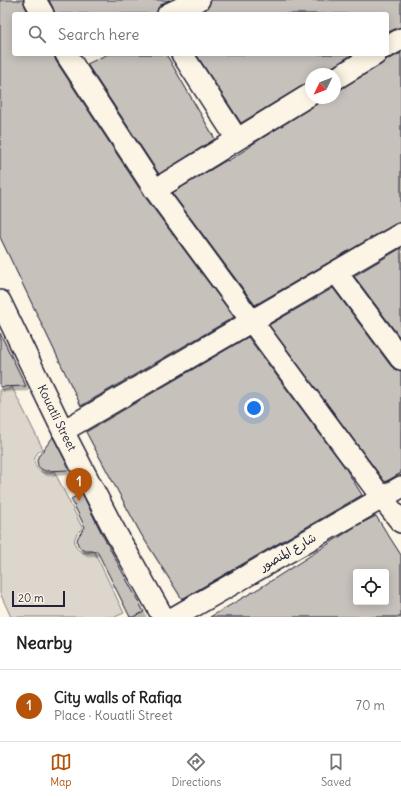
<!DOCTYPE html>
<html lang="en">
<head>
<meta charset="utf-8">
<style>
	:root { --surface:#fff; --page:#f2f2f2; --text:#222; --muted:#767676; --line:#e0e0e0; --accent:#b45309 }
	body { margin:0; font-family:Delius,"Playpen Sans Arabic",sans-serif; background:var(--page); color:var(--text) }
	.controls { position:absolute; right:12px; bottom:12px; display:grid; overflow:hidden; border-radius:4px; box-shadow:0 2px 10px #0003 }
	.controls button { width:36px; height:36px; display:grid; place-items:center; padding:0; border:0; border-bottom:1px solid var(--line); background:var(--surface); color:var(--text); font:20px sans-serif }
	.compass { position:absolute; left:305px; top:68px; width:36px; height:36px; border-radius:50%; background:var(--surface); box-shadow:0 2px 10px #0003; rotate:227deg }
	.scale { position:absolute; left:12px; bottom:10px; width:53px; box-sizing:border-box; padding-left:4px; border:2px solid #22223b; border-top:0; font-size:11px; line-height:14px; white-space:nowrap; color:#22223b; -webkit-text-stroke:3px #fcf5e5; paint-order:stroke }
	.you { position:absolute; left:254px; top:408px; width:14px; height:14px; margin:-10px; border:3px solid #fff; border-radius:50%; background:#1a73e8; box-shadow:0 0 0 6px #1a73e833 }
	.badge { display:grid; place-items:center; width:26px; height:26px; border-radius:50%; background:var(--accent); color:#fff; font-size:13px; font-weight:700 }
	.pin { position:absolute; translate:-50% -33px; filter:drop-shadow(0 1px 2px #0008) }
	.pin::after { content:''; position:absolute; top:21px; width:14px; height:12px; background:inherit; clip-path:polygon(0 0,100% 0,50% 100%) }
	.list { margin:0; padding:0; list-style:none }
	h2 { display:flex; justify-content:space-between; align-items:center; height:52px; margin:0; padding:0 16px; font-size:17px }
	h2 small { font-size:13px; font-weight:400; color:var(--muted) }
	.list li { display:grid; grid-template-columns:26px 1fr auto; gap:12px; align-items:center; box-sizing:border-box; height:72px; padding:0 16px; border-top:1px solid var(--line) }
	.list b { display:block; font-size:15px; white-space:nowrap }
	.list p { margin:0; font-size:13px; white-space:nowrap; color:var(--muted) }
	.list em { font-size:13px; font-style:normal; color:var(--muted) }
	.icon { flex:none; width:22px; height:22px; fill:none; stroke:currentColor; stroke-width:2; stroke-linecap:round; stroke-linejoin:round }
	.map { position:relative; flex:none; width:401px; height:617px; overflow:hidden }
	.search { position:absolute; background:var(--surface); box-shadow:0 2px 10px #0003; left:12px; right:12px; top:12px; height:44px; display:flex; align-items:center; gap:10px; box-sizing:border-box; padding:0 14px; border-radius:4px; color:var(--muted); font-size:15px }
	.sheet { height:124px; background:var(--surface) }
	nav { display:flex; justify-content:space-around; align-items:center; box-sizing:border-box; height:56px; border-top:1px solid var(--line); background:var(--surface); font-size:11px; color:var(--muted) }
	nav a { display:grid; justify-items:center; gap:2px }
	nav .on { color:var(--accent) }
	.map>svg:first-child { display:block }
</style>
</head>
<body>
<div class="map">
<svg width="401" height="617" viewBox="0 0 401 617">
	<defs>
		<filter id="shadow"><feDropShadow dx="2.5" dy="4.5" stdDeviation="0" flood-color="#0004"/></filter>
	</defs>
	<rect width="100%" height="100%" fill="#fcf5e5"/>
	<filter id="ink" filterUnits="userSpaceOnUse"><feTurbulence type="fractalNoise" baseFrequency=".025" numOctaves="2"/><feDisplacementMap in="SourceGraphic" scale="8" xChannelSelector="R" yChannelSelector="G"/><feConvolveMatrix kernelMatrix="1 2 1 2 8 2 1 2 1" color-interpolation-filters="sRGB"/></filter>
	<g filter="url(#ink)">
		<path fill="#dcd6cc" stroke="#7f7c84" d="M 12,387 L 43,449 C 26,457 37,480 54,471 L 83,529 C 66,538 77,559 94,551 L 124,613 L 115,617 L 11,617 L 0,593 L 0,389 L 7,390 Z"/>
		<path fill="#c6c1bb" stroke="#22223b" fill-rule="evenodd" filter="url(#shadow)" d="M 0,0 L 23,0 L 25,6 L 29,14 L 14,14 L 14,54 L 54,54 L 56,61 L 145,197 L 234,317 L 81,406 L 0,237 Z
			M 49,0 L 170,0 L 163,3 L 159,7 L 156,14 L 55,14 L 53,8 Z
			M 211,0 L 401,0 L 401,27 L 395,29 L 387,33 L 387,14 L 197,14 L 204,11 L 208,7 Z
			M 401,53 L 401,222 L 395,224 L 255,305 L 172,193 L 227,160 L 228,161 L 251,146 L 251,145 L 317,104 L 322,98 L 335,98 L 335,91 L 341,89 L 382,64 L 387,59 L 393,57 Z
			M 108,54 L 166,54 L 215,139 L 159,174 L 87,64 Z
			M 196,54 L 353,54 L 329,69 L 324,74 L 311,74 L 311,82 L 305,84 L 241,123 Z
			M 401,248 L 401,339 L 354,276 Z
			M 333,288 L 391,366 L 396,370 L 401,371 L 401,473 L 385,482 L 269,325 Z
			M 0,333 L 19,372 L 26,386 L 0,387 Z
			M 248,337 L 346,469 L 362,495 L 182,599 L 141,534 L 86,432 Z
			M 53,437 L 70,470 L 45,471 L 41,469 L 38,466 L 37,461 L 38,457 Z
			M 82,493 L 102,534 L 144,612 L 133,617 L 130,617 L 97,551 L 85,551 L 81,549 L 78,545 L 77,541 L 78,537 L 85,527 L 71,499 Z
			M 376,516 L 401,555 L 401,617 L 210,617 L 263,586 L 358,525 ZM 356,572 L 386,572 L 386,602 L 356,602 Z"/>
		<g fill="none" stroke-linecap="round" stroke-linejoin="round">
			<defs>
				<g id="minor">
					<path d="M 35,0 L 43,14"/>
					<path d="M 168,14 L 199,0"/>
					<path d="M 387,47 L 401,39"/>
					<path d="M 66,54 L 155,190 L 382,498 L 401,522"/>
					<path d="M 182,54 L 237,139"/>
					<path d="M 335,79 L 376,54"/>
					<path d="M 155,190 L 311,94"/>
					<path d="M 336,272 L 401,359"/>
					<path id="s1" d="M 0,301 L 63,431 L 113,528 L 163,617"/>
					<path d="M 63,431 L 401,234"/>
					<path d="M 175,617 L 401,487"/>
				</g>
			</defs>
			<use href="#minor" stroke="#22223b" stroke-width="24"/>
			<use href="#minor" stroke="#fcf5e5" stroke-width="21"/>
		</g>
	</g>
	<g text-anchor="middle" stroke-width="3.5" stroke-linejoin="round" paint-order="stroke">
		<g font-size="12" fill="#22223b" stroke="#fcf5e5">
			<text dy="4" stroke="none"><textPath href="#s1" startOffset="130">Kouatli Street</textPath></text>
			<text transform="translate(288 552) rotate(-30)" y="4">شارع المنصور</text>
		</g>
	</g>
</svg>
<div class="controls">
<button><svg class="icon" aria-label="locate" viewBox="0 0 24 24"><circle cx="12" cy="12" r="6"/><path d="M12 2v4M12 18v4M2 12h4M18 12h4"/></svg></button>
</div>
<svg class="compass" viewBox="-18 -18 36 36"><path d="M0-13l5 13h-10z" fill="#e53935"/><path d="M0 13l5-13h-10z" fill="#767676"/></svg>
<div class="scale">20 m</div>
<div class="you"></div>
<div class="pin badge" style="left:79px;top:501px">1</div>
<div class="search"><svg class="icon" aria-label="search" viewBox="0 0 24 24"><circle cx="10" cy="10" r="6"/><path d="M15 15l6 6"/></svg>Search here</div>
</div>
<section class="sheet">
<h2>Nearby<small></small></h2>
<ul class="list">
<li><span class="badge">1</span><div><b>City walls of Rafiqa</b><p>Place · Kouatli Street</p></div><em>70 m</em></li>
</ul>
</section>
<nav>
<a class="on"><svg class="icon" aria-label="map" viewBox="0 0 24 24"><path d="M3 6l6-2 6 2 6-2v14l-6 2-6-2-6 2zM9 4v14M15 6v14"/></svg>Map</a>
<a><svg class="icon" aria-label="directions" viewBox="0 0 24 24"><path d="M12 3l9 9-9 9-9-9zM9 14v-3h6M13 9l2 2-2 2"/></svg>Directions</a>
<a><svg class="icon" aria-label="saved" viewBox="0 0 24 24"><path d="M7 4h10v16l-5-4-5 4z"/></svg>Saved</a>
</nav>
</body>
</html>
